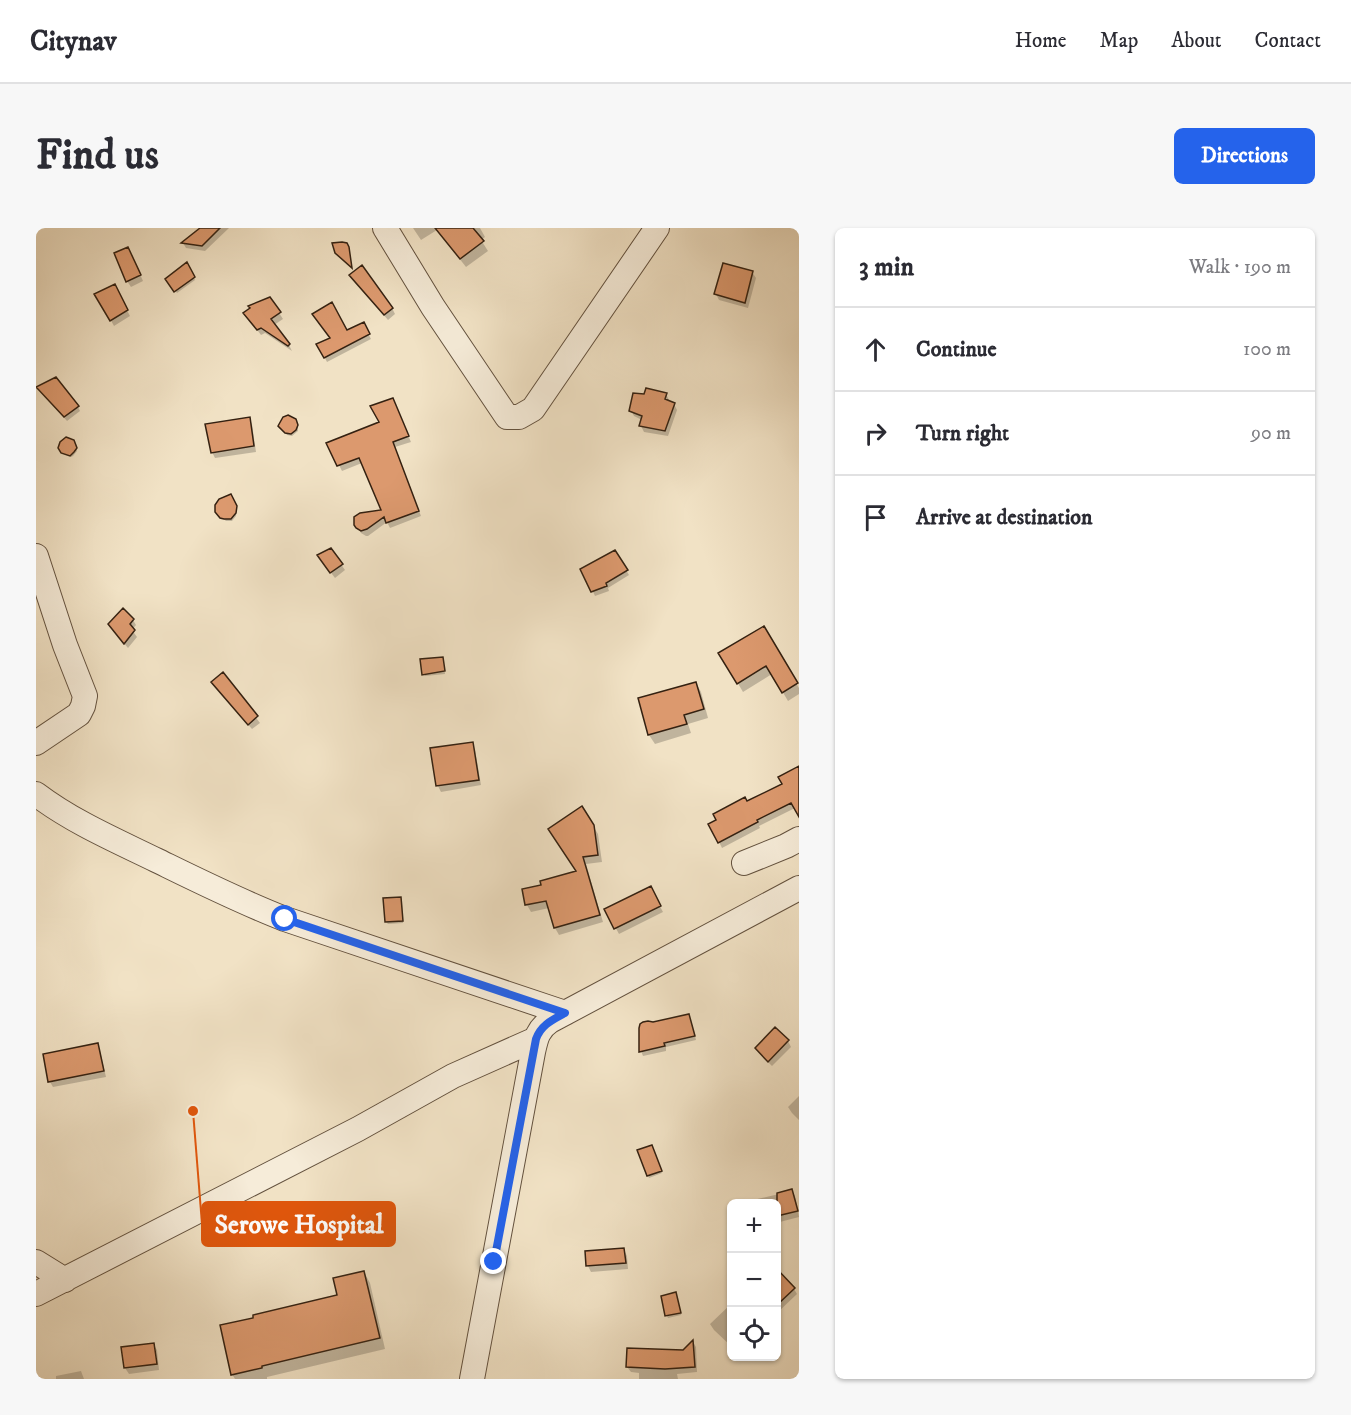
<!DOCTYPE html>
<html lang="en">
<head>
<meta charset="utf-8">
<style>
	:root { --surface:#fff; --page:#f7f7f7; --text:#2b2b33; --muted:#7c7c81; --line:#e1e1e2; --accent:#2563eb }
	body { margin:0; font-family:"IM FELL DW Pica",serif; background:var(--page); color:var(--text) }
	.controls { position:absolute; right:18px; bottom:18px; display:grid; overflow:hidden; border-radius:9px; box-shadow:0 2px 4px #0004 }
	.controls button { width:54px; height:54px; display:grid; place-items:center; padding:0; border:0; border-bottom:2px solid var(--line); background:var(--surface); color:var(--text); font:30px sans-serif }
	.stop { position:absolute; width:18px; height:18px; margin:-14px; border:4px solid #2563eb; border-radius:50%; background:#fff }
	.stop.end { background:#2563eb; border-color:#fff; box-shadow:0 2px 6px #0008 }
	.list { margin:0; padding:0; list-style:none }
	h2 { display:flex; justify-content:space-between; align-items:center; height:78px; margin:0; padding:0 24px; font-size:26px }
	h2 small { font-size:20px; font-weight:400; color:var(--muted) }
	.list li { display:grid; grid-template-columns:39px 1fr auto; gap:18px; align-items:center; box-sizing:border-box; height:84px; padding:0 24px; border-top:2px solid var(--line) }
	.list b { display:block; font-size:22px; white-space:nowrap }
	.list em { font-size:20px; font-style:normal; color:var(--muted) }
	.icon { flex:none; width:33px; height:33px; fill:none; stroke:currentColor; stroke-width:2; stroke-linecap:round; stroke-linejoin:round }
	.map { position:relative; flex:none; width:763px; height:1151px; overflow:hidden; border-radius:9px }
	header { display:flex; align-items:center; gap:36px; box-sizing:border-box; height:84px; padding:0 30px; background:var(--surface); border-bottom:2px solid var(--line) }
	header strong { font-size:28px }
	nav { display:flex; gap:33px; margin-inline-start:auto; font-size:21px }
	.intro { display:flex; align-items:center; justify-content:space-between; box-sizing:border-box; height:144px; padding:0 36px }
	h1 { margin:0; font-size:42px }
	.button { padding:15px 27px; border-radius:9px; background:var(--accent); color:#fff; font-size:21px; font-weight:700 }
	main { display:flex; gap:36px; padding:0 36px }
	aside { flex:1; background:var(--surface); border-radius:9px; box-shadow:0 2px 4px #0004 }
	.map>svg:first-child { display:block }
</style>
</head>
<body>
<header>
<strong>Citynav</strong>
<nav><a>Home</a><a>Map</a><a>About</a><a>Contact</a></nav>
</header>
<div class="intro"><h1>Find us</h1><a class="button">Directions</a></div>
<main>
<div class="map">
<svg width="763" height="1151" viewBox="0 0 763 1151">
	<rect width="100%" height="100%" fill="#f1e2c5"/>
	<filter id="stains"><feTurbulence type="fractalNoise" baseFrequency=".00333" numOctaves="4"/><feColorMatrix values="0 0 0 0 .2 0 0 0 0 .09 0 0 0 0 .02 0 0 0 .5 -.17"/></filter>
	<radialGradient id="worn" r=".72"><stop offset=".6" stop-color="#630" stop-opacity="0"/><stop offset="1" stop-color="#630" stop-opacity=".3"/></radialGradient>
	<path fill="#0003" d="M 166,0 L 193,0 L 169,23 L 150,20 L 147,15 Z
		M 377,0 L 444,0 L 449,9 L 445,12 L 452,23 L 430,39 L 401,2 L 385,12 Z
		M 95,26 L 107,53 L 95,59 L 91,53 Z
		M 151,36 L 159,52 L 141,65 L 131,51 Z
		M 716,44 L 720,50 L 712,80 L 683,72 L 680,66 Z
		M 315,47 L 356,80 L 359,86 L 352,92 L 318,53 Z
		M 78,58 L 94,88 L 78,98 L 60,66 Z
		M 234,71 L 247,91 L 238,97 L 253,117 L 256,123 L 229,105 L 225,107 L 209,86 Z
		M 327,96 L 335,111 L 291,134 L 282,117 Z
		M 6,165 L 41,177 L 44,183 L 31,193 Z
		M 630,166 L 633,172 L 632,174 L 638,176 L 641,182 L 632,208 L 608,204 L 605,198 L 606,192 L 598,188 L 595,182 Z
		M 359,178 L 375,214 L 359,219 L 385,288 L 354,300 L 351,294 L 332,308 L 330,308 L 325,305 L 320,296 L 347,283 L 326,235 L 306,243 L 303,237 L 345,194 Z
		M 257,190 L 262,198 L 262,203 L 256,208 L 251,207 L 245,200 Z
		M 213,191 L 216,196 L 220,224 L 179,230 L 176,224 Z
		M 40,220 L 41,223 L 37,228 L 35,229 L 25,222 Z
		M 195,268 L 201,282 L 200,288 L 196,293 L 190,293 L 183,287 Z
		M 295,322 L 309,342 L 299,350 L 286,333 Z
		M 579,324 L 593,347 L 572,360 L 573,363 L 559,368 L 546,341 Z
		M 97,392 L 100,397 L 96,402 L 101,409 L 92,420 L 77,402 Z
		M 727,400 L 763,460 L 763,466 L 752,473 L 736,446 L 707,464 L 684,425 Z
		M 407,433 L 409,446 L 389,448 L 388,446 Z
		M 187,446 L 224,495 L 216,501 L 180,460 Z
		M 660,455 L 665,464 L 672,490 L 652,496 L 655,505 L 619,516 L 613,507 L 603,471 Z
		M 436,515 L 439,521 L 445,557 L 405,564 L 402,558 L 396,522 Z
		M 748,557 L 763,578 L 723,598 L 724,600 L 686,620 L 674,596 L 710,575 Z
		M 557,598 L 562,606 L 566,634 L 550,636 L 567,694 L 523,707 L 519,700 L 513,680 L 495,684 L 491,677 L 488,663 L 507,658 L 542,644 Z
		M 614,660 L 627,684 L 583,706 L 570,682 Z
		M 365,670 L 366,673 L 367,695 L 352,696 L 350,694 Z
		M 653,788 L 655,792 L 660,812 L 630,819 L 630,823 L 607,828 L 605,823 L 617,796 Z
		M 739,801 L 752,813 L 755,819 L 736,838 L 724,826 L 720,821 Z
		M 61,817 L 64,823 L 70,849 L 17,859 L 14,854 L 9,827 Z
		M 763,868 L 763,892 L 756,885 L 752,879 Z
		M 617,921 L 626,945 L 613,950 L 603,923 Z
		M 756,963 L 759,968 L 763,989 L 740,995 L 740,976 L 708,976 L 708,974 Z
		M 588,1022 L 591,1028 L 592,1041 L 555,1044 L 552,1038 L 551,1025 Z
		M 740,1043 L 758,1061 L 761,1066 L 740,1086 Z
		M 328,1044 L 334,1055 L 349,1121 L 231,1149 L 231,1151 L 199,1151 L 196,1146 L 303,1068 Z
		M 641,1068 L 645,1087 L 632,1090 L 631,1088 Z
		M 696,1075 L 696,1119 L 678,1102 L 674,1096 Z
		M 657,1114 L 660,1119 L 661,1144 L 641,1146 L 642,1151 L 603,1151 L 603,1145 L 595,1144 L 591,1139 L 647,1124 Z
		M 117,1116 L 121,1122 L 123,1142 L 93,1146 L 89,1140 Z
		M 45,1143 L 48,1151 L 20,1151 L 20,1148 Z"/>
	<path fill="#dc996e" stroke="#342111" stroke-width="1.5" d="M 164,0 L 184,0 L 166,18 L 145,15 Z
		M 399,0 L 437,0 L 448,13 L 424,31 Z
		M 306,14 L 311,15 L 313,19 L 316,40 L 299,25 L 296,15 Z
		M 92,19 L 105,47 L 90,54 L 78,25 Z
		M 151,34 L 159,49 L 138,64 L 129,51 Z
		M 687,35 L 717,43 L 709,75 L 678,66 Z
		M 326,37 L 357,80 L 348,87 L 313,47 Z
		M 79,56 L 92,82 L 74,93 L 58,66 Z
		M 234,69 L 245,84 L 235,91 L 254,116 L 252,118 L 225,100 L 221,102 L 207,85 L 214,80 L 212,78 Z
		M 296,74 L 311,102 L 328,94 L 334,106 L 288,130 L 280,116 L 294,110 L 276,86 Z
		M 20,149 L 43,178 L 28,189 L 0,159 Z
		M 610,160 L 631,165 L 629,171 L 639,175 L 629,203 L 603,198 L 606,188 L 593,183 L 597,165 L 608,166 Z
		M 357,170 L 373,208 L 357,214 L 383,283 L 350,295 L 348,289 L 331,301 L 325,303 L 320,300 L 318,297 L 318,289 L 324,285 L 345,282 L 323,230 L 301,238 L 290,215 L 343,194 L 334,178 Z
		M 252,187 L 260,191 L 262,197 L 260,202 L 255,206 L 249,205 L 242,198 L 247,189 Z
		M 214,189 L 218,218 L 175,225 L 169,196 Z
		M 30,209 L 38,212 L 41,220 L 38,224 L 34,228 L 25,225 L 22,220 L 24,214 Z
		M 195,266 L 201,278 L 200,285 L 195,291 L 188,291 L 184,290 L 179,284 L 179,277 L 183,271 Z
		M 295,320 L 307,336 L 294,345 L 281,327 Z
		M 579,322 L 592,342 L 570,355 L 571,358 L 555,364 L 544,341 Z
		M 87,380 L 98,391 L 94,396 L 99,402 L 88,416 L 72,396 Z
		M 728,398 L 762,455 L 746,465 L 730,438 L 701,456 L 682,425 Z
		M 407,429 L 409,443 L 386,447 L 384,431 Z
		M 187,444 L 222,488 L 212,497 L 175,454 Z
		M 660,454 L 668,481 L 648,487 L 651,496 L 612,507 L 602,470 Z
		M 437,514 L 443,552 L 400,558 L 394,520 Z
		M 763,538 L 763,589 L 755,575 L 721,592 L 722,594 L 682,615 L 672,596 L 680,592 L 677,586 L 709,569 L 711,573 L 746,556 L 742,549 Z
		M 546,578 L 558,597 L 562,627 L 547,629 L 564,687 L 518,700 L 510,673 L 489,677 L 486,661 L 505,657 L 504,653 L 540,643 L 512,601 Z
		M 615,658 L 625,678 L 578,701 L 568,681 Z
		M 365,669 L 367,693 L 349,694 L 347,670 Z
		M 653,786 L 659,808 L 628,815 L 629,818 L 603,824 L 603,800 L 604,796 L 607,794 L 612,793 L 617,794 Z
		M 739,799 L 753,812 L 732,834 L 719,820 Z
		M 62,815 L 68,843 L 12,854 L 7,826 Z
		M 616,917 L 626,943 L 611,948 L 601,922 Z
		M 756,961 L 762,983 L 741,988 L 741,965 Z
		M 588,1020 L 590,1035 L 550,1038 L 549,1023 Z
		M 741,1041 L 759,1060 L 741,1077 Z
		M 328,1043 L 344,1110 L 226,1138 L 226,1140 L 195,1147 L 184,1097 L 217,1090 L 217,1087 L 301,1067 L 297,1050 Z
		M 640,1064 L 645,1085 L 629,1088 L 625,1068 Z
		M 657,1112 L 659,1139 L 629,1141 L 590,1139 L 591,1120 L 647,1122 Z
		M 118,1115 L 121,1136 L 88,1140 L 85,1119 Z"/>
	<g fill="none" stroke-linecap="round" stroke-linejoin="round">
		<defs>
			<path id="minor" d="M 349,0 L 397,79 L 471,189 L 483,189 L 497,181 L 621,0
				M 0,328 L 29,417 L 49,468 L 47,478 L 43,486 L 0,515
				M 0,566 C 37,594 79,612 120,632 C 163,653 205,674 249,691 L 529,785
				M 708,635 L 750,618 L 763,611
				M 0,1034 L 29,1052
				M 0,1066 L 322,901 L 417,848 L 500,811
				M 436,1151 L 497,824 C 500,810 502,801 514,793 L 763,660"/>
		</defs>
		<use href="#minor" stroke="#63513e" stroke-width="26"/>
		<use href="#minor" stroke="#f6ecd9" stroke-width="24"/>
	</g>
	<g fill="none" stroke-linecap="round" stroke-linejoin="round">
		<path stroke="#2563eb" stroke-width="8" d="M 249,691 L 529,785 C 516,792 505,797 500,811 L 458,1034"/>
	</g>
	<path fill="none" stroke="#df560c" stroke-width="2" d="M157 883L166 996"/>
	<circle fill="#df560c" stroke="#f6ecd9" stroke-width="2" cx="157" cy="883" r="6"/>
	<rect fill="#df560c" stroke="#df560c" stroke-width="2" x="166" y="974" width="193" height="44" rx="6"/>
	<g font-size="26" text-anchor="middle" font-weight="bold" fill="#fff">
		<text x="263" y="1005">Serowe Hospital</text>
	</g>
	<rect width="100%" height="100%" filter="url(#stains)"/>
	<rect width="100%" height="100%" fill="url(#worn)"/>
</svg>
<div class="controls">
<button>+</button>
<button>−</button>
<button><svg class="icon" aria-label="locate" viewBox="0 0 24 24"><circle cx="12" cy="12" r="6"/><path d="M12 2v4M12 18v4M2 12h4M18 12h4"/></svg></button>
</div>
<div class="stop" style="left:249px;top:691px"></div>
<div class="stop end" style="left:458px;top:1034px"></div>
</div>
<aside>
<h2>3 min<small>Walk · 190 m</small></h2>
<ul class="list">
<li><svg class="icon" aria-label="ahead" viewBox="0 0 24 24"><path d="M12 20V5M6 11l6-6 6 6"/></svg><div><b>Continue</b></div><em>100 m</em></li>
<li><svg class="icon" aria-label="right" viewBox="0 0 24 24"><path d="M7 20v-9h11M14 6l5 5-5 5"/></svg><div><b>Turn right</b></div><em>90 m</em></li>
<li><svg class="icon" aria-label="arrive" viewBox="0 0 24 24"><path d="M6 21V4h12l-3 4 3 4H6"/></svg><div><b>Arrive at destination</b></div></li>
</ul>
</aside>
</main>
</body>
</html>
